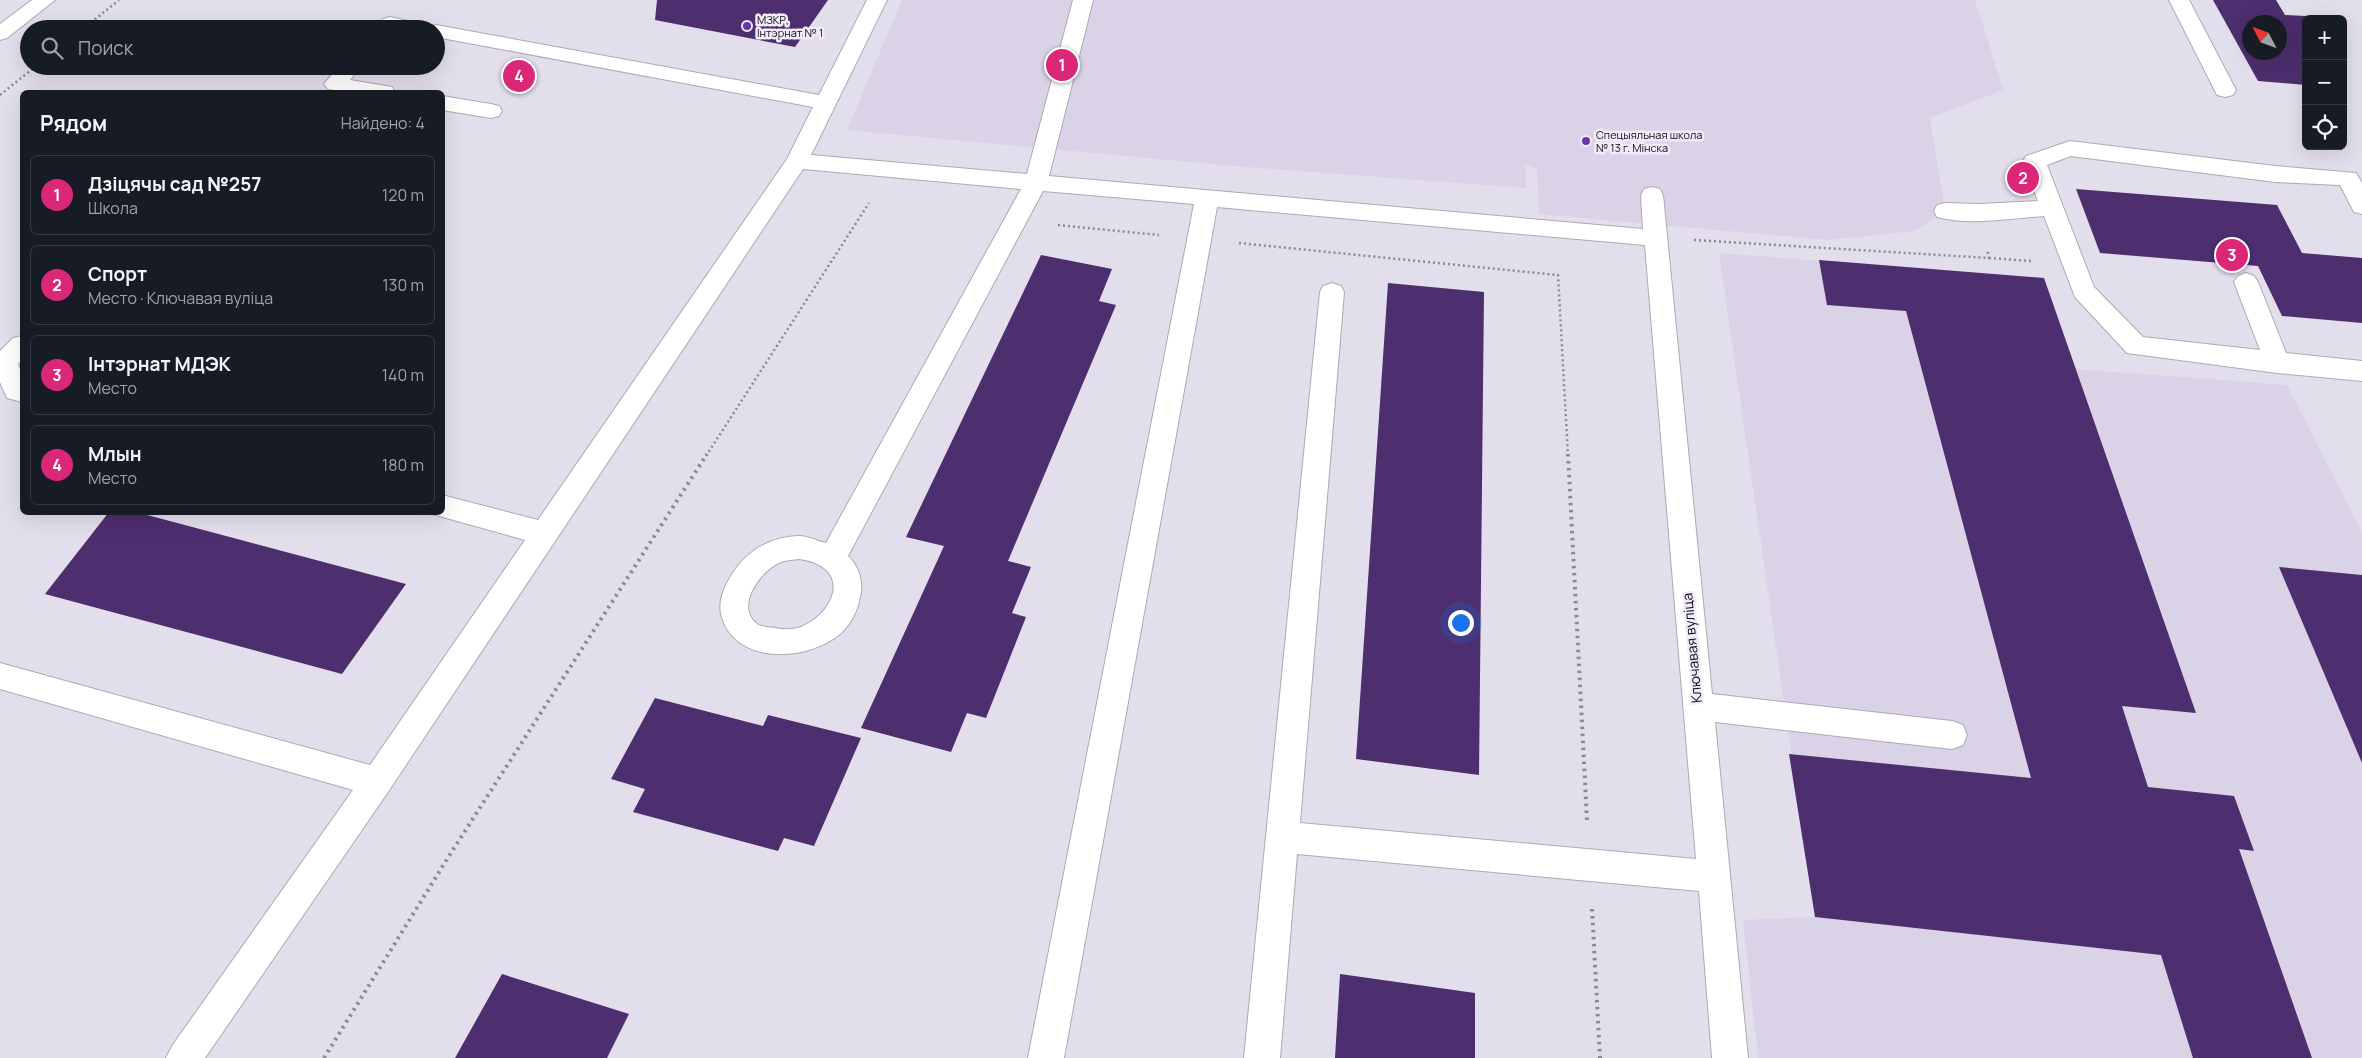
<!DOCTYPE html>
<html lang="ru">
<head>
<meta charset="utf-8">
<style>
	:root { --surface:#171b24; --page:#20242c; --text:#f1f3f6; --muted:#9ea1a6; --line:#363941; --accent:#db2777 }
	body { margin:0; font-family:Manrope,sans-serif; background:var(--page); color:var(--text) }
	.controls { position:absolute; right:15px; top:15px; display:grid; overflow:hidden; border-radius:8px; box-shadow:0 5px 20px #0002 }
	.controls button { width:45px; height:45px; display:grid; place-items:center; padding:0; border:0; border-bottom:1px solid var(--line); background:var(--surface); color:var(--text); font:25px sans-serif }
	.compass { position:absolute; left:2242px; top:15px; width:45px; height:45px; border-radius:50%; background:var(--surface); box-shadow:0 5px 20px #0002; rotate:312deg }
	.you { position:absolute; left:1460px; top:622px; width:18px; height:18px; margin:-12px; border:4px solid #fff; border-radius:50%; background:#1a73e8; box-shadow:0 0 0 8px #1a73e833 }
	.badge { display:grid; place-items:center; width:32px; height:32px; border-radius:50%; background:var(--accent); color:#fff; font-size:16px; font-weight:700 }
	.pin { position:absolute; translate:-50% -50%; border:2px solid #fff; box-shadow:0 1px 5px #0006 }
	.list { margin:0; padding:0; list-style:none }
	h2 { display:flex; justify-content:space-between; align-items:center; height:65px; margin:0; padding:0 20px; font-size:21px }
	h2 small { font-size:16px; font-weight:400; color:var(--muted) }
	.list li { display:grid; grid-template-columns:32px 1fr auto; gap:15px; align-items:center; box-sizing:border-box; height:80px; margin:0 10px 10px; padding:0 10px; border:1px solid var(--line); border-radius:8px }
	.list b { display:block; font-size:19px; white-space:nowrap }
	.list p { margin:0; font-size:16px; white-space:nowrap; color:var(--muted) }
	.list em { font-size:16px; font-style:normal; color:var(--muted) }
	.icon { flex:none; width:28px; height:28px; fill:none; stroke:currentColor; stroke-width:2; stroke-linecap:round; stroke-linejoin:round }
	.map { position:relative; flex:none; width:2362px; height:1058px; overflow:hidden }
	.search { position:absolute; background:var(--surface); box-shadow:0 5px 20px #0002; left:20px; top:20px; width:425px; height:55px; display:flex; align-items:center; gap:12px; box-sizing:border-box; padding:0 18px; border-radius:28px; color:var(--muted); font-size:19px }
	.panel { position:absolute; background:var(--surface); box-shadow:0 5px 20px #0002; left:20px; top:90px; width:425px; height:425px; border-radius:8px }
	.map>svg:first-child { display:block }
</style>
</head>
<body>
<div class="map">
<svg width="2362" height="1058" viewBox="0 0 2362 1058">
	<rect width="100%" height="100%" fill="#e3deec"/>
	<path fill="#dad2e7" d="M 902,0 L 1975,0 L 2003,90 L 1930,118 L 1945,211 L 1915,231 L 1828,240 L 1539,214 L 1537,169 L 1526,165 L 1526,188 L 1233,166 L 847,130 Z
		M 1719,253 L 2044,278 L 2076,369 L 2287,385 L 2362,533 L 2362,1058 L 1758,1058 L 1743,920 L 1815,917 Z"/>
	<path fill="#4d2e6e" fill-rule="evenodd" d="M 657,0 L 828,0 L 795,47 L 655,20 Z
		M 2213,0 L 2276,0 L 2285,15 L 2306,16 L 2306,85 L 2258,81 ZM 2250,22 L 2280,22 L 2280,52 L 2250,52 Z
		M 2076,189 L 2277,205 L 2302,253 L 2362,258 L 2362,323 L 2282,316 L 2258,266 L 2100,253 Z
		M 1041,255 L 1112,269 L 1099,301 L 1116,305 L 1008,561 L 1031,567 L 1012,613 L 1026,617 L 986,718 L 967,713 L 951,752 L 861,728 L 944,546 L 906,537 Z
		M 1819,260 L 2044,278 L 2196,713 L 2122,706 L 2148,787 L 2234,796 L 2254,851 L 2239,849 L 2312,1058 L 2193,1058 L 2161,955 L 1815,917 L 1789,754 L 2031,778 L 1906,311 L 1827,305 Z
		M 1388,283 L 1484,292 L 1479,775 L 1356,759 Z
		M 109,512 L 136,512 L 406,584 L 342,674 L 45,594 Z
		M 2279,567 L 2362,575 L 2362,763 Z
		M 655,698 L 763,726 L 768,715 L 861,738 L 814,846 L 784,838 L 778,851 L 633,812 L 645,789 L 611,779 Z
		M 502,974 L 629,1014 L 607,1058 L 455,1058 Z
		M 1340,974 L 1475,993 L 1475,1058 L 1335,1058 Z"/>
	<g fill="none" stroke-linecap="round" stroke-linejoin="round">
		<defs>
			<path id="minor" d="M 32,0 L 55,0 L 7,38 L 0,40 L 0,24 Z
				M 867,0 L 887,0 L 811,155 L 1027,174 L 1073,0 L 1093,0 L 1049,176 L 1643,229 L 1641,195 L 1644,189 L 1652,187 L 1660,189 L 1663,195 L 1712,694 L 1952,721 L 1963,725 L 1967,735 L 1963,745 L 1952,749 L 1715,722 L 1748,1058 L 1712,1058 L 1699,891 L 1297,854 L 1280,1058 L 1244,1058 L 1320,292 L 1323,286 L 1332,283 L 1341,286 L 1344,292 L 1300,823 L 1696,859 L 1645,245 L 1217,207 L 1064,1058 L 1028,1058 L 1194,204 L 1043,191 L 848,556 C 859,566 864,583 860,597 C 858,610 851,624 841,633 C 809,662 733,666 721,614 C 719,604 722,593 726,585 C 740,556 764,538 797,536 C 806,535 817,541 826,543 L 1021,189 L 803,169 L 388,792 L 205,1058 L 166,1058 L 172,1046 L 353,790 L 0,689 L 0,663 L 370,765 L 525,540 L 432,514 L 442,512 L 442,495 L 538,520 L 787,159 L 813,107 L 436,37 L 436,29 L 375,29 L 383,19 L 390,17 L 430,26 L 436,25 L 819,95 ZM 799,559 C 805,560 812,561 817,564 C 849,579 829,614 805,625 C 796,630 786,630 775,628 C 769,627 762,627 757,624 C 735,607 759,573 777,564 C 783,560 792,560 799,559 Z
				M 2169,0 L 2189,0 L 2236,90 L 2233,95 L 2225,97 L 2217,95 Z
				M 339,66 L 361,66 L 350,80 L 392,87 L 395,92 L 346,92 L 328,89 L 324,84 Z
				M 442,96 L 491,104 L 499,106 L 502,111 L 499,116 L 491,118 L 442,110 Z
				M 2070,141 L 2275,166 L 2356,173 L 2362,183 L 2362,214 L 2354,212 L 2340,185 L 2275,182 L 2071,156 L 2047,165 L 2094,287 L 2143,337 L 2260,350 L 2234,282 L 2238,276 L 2246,273 L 2254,276 L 2258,282 L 2286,353 L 2362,361 L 2362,381 L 2277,373 L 2127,353 L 2075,297 L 2044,216 C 2010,218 1970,226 1937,217 L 1934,211 L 1937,205 L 1945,203 L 1979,204 L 2038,201 L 2023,161 L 2026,156 Z
				M 22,336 L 22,360 L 18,364 L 22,375 L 22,402 L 7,398 L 0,382 L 0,351 L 13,338 Z"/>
		</defs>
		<use href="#minor" stroke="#aea8b6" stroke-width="2"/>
		<path stroke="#8d8993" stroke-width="2.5" stroke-dasharray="2 3" stroke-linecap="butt" d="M 83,29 L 119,0
			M 0,95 L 36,66
			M 1058,225 L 1159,235
			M 1694,240 L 1989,258 L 1987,249
			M 1239,243 L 1558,275 L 1568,456
			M 1989,258 L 2031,261
			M 706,456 L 869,203"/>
		<path stroke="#8d8993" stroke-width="4" stroke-dasharray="2.5 4.5" stroke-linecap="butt" d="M 1568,454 L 1587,820
			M 1592,909 L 1600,1058
			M 324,1058 L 449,856 L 707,454"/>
		<use href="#minor" fill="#fff" fill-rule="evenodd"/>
	</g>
	<g fill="#6f32a8" stroke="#f1ebfa" stroke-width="2">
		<circle cx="747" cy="26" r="5"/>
		<circle cx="1586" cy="141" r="5"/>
	</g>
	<g text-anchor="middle" stroke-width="5" stroke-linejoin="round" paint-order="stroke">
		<g font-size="11" fill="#100e12" stroke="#f1ebfa" text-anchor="start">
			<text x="757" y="24">МЗКР,<tspan x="757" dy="13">Інтэрнат № 1</tspan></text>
			<text x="1596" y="139">Спецыяльная школа<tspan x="1596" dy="13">№ 13 г. Мінска</tspan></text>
		</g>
		<g font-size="14" fill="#100e12" stroke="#f1ebfa">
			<text transform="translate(1692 648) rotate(-95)" y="5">Ключавая вуліца</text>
		</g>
	</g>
</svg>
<div class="controls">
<button>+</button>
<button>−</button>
<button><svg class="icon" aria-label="locate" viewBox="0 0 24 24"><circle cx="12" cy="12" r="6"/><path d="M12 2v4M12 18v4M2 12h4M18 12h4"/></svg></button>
</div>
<svg class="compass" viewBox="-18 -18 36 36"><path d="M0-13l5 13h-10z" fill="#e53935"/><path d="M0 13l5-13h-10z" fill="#9ea1a6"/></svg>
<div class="you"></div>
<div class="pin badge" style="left:1062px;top:65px">1</div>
<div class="pin badge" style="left:2023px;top:178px">2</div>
<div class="pin badge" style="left:2232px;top:255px">3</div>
<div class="pin badge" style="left:519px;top:76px">4</div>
<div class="search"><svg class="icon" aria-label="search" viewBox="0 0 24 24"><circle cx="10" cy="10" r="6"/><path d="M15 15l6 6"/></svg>Поиск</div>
<section class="panel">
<h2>Рядом<small>Найдено: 4</small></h2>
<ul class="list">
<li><span class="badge">1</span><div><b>Дзіцячы сад №257</b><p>Школа</p></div><em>120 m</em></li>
<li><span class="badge">2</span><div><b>Спорт</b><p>Место · Ключавая вуліца</p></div><em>130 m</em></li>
<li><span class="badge">3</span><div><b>Інтэрнат МДЭК</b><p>Место</p></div><em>140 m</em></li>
<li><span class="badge">4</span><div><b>Млын</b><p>Место</p></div><em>180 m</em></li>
</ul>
</section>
</div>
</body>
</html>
